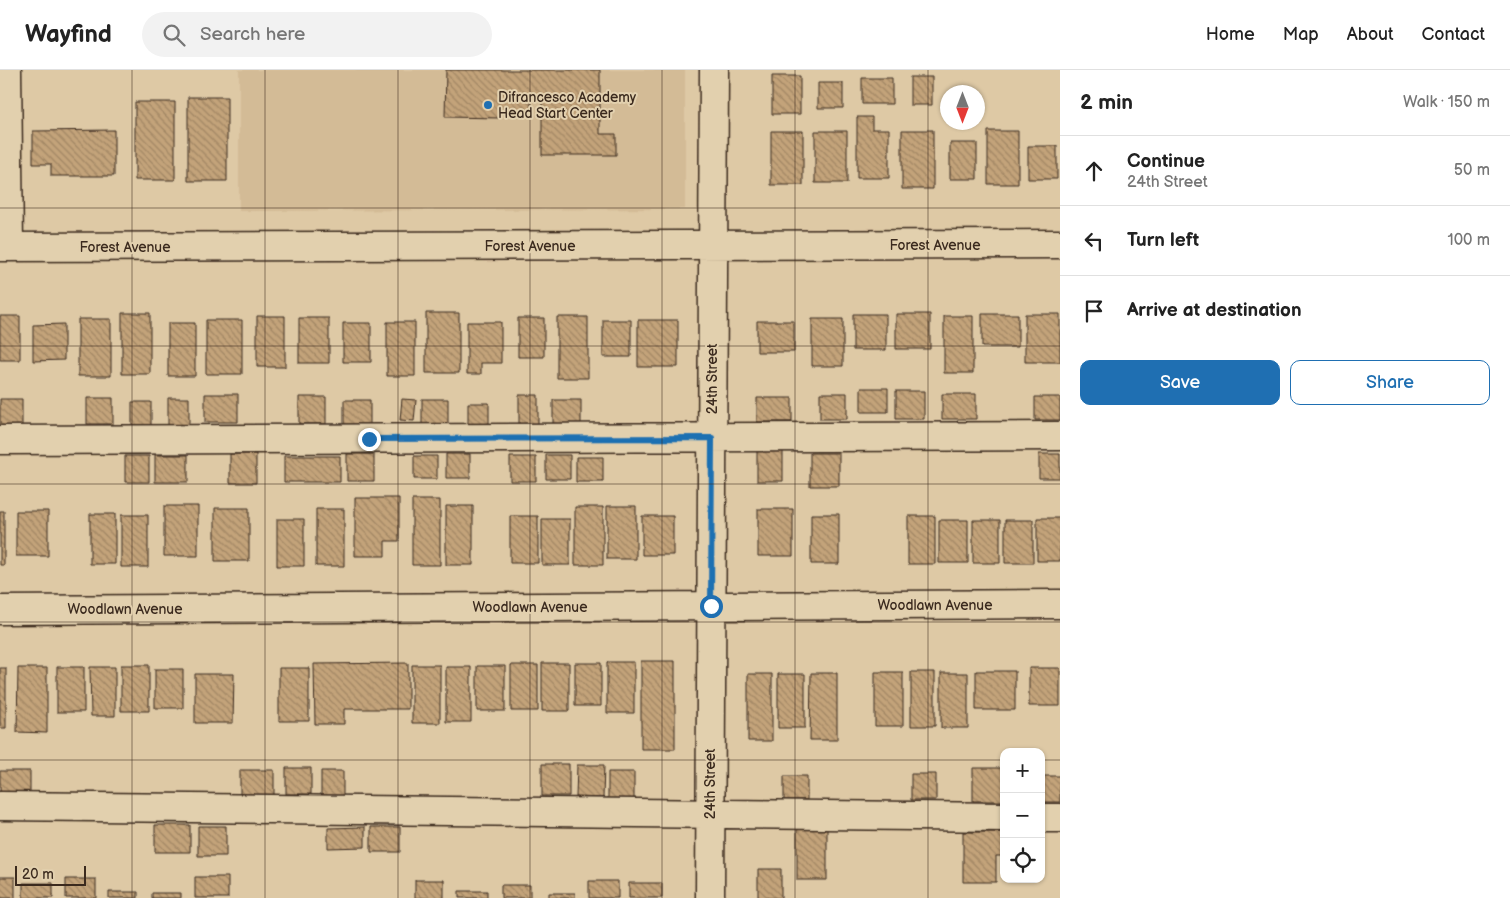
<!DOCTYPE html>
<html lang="en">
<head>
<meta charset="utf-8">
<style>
	:root { --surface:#fff; --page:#f2f2f2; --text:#222; --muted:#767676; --line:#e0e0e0; --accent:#1f6fb2 }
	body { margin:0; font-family:"Balsamiq Sans",sans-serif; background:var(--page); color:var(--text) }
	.controls { position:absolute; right:15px; bottom:15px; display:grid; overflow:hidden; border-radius:10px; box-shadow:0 1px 4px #0004 }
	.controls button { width:45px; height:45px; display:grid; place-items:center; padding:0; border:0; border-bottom:1px solid var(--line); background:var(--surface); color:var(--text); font:25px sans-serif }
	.compass { position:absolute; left:940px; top:15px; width:45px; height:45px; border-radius:50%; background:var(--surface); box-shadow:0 1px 4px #0004; rotate:180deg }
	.scale { position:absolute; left:15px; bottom:12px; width:71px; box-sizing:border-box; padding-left:5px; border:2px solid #3b2a1e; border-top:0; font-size:14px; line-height:18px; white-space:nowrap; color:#3b2a1e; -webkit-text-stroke:4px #e2d0ae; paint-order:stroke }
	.stop { position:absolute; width:15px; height:15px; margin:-11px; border:4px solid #1f6fb2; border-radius:50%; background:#fff }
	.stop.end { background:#1f6fb2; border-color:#fff; box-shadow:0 1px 5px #0008 }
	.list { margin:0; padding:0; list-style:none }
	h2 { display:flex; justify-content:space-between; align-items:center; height:65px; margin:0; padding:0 20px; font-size:21px }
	h2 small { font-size:16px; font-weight:400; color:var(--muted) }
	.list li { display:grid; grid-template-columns:32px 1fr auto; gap:15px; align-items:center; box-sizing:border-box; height:70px; padding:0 20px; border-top:1px solid var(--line) }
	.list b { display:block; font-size:19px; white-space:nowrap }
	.list p { margin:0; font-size:16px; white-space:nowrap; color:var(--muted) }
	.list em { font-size:16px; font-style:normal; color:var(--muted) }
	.actions { display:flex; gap:10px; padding:15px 20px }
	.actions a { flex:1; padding:11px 0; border:1px solid var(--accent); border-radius:10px; text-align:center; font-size:18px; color:var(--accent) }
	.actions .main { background:var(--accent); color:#fff }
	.icon { flex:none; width:28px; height:28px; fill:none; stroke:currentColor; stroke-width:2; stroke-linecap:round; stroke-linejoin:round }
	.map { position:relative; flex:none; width:1060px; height:828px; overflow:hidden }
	header { display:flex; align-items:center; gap:30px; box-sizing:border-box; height:70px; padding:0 25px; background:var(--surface); border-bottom:1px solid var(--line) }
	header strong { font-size:24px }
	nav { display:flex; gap:28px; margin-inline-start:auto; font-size:18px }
	.search { width:350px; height:45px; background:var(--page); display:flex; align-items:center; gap:12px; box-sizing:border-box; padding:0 18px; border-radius:28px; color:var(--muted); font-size:19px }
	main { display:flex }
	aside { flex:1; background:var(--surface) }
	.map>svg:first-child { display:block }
</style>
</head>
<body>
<header>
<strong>Wayfind</strong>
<div class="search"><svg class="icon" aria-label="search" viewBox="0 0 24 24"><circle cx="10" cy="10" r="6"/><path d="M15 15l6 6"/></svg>Search here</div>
<nav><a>Home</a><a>Map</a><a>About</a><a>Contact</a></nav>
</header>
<main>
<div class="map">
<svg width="1060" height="828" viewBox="0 0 1060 828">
	<defs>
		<pattern id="building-back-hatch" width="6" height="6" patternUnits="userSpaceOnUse" patternTransform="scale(1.25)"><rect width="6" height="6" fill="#c3a37a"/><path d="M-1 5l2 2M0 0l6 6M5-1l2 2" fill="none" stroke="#a08563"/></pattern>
	</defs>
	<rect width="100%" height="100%" fill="#dec9a5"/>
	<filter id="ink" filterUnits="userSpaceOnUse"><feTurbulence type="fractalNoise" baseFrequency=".02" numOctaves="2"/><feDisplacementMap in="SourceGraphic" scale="10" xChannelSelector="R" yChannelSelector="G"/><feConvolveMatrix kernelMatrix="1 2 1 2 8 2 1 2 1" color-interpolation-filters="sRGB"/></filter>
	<g filter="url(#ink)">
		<path fill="#d3bb96" d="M 239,0 L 685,0 L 685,139 L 239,141 Z"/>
		<path fill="url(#building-back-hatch)" stroke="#3b2a1e" d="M 446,0 L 600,0 L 600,64 L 616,64 L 616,85 L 542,85 L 542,26 L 531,26 L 531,44 L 500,43 L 500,48 L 445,47 Z
			M 772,6 L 800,6 L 800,44 L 772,44 Z
			M 910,7 L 932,7 L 932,35 L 910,35 Z
			M 862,8 L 892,8 L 892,34 L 862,34 Z
			M 818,13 L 843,13 L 843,38 L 818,38 Z
			M 188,27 L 227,27 L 227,111 L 188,111 Z
			M 135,32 L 175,32 L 175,110 L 135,110 Z
			M 857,47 L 872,47 L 872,59 L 889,59 L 889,108 L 857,108 Z
			M 114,60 L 114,106 L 51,106 L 51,94 L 33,94 L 33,61 Z
			M 902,60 L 933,60 L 933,119 L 902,119 Z
			M 771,61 L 803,61 L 803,115 L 771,115 Z
			M 815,61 L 847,61 L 847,113 L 815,113 Z
			M 988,61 L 1018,61 L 1018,114 L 988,114 Z
			M 950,73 L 977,73 L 977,109 L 950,109 Z
			M 1028,76 L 1057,76 L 1057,109 L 1028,109 Z
			M 122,243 L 150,243 L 150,304 L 122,304 Z
			M 426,243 L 459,243 L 459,303 L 426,303 Z
			M 853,244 L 886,244 L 886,280 L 853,280 Z
			M 896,244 L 930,244 L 930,279 L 896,279 Z
			M 982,244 L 1018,244 L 1018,277 L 982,277 Z
			M 1025,244 L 1060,244 L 1060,292 L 1025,292 Z
			M 0,246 L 20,246 L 20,290 L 0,290 Z
			M 257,246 L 285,246 L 285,297 L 257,297 Z
			M 944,246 L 973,246 L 973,303 L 944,303 Z
			M 557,247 L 588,247 L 588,308 L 557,308 Z
			M 299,248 L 329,248 L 329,293 L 299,293 Z
			M 518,248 L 544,248 L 544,287 L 518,287 Z
			M 78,249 L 111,249 L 111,306 L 78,306 Z
			M 812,249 L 843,249 L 843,296 L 812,296 Z
			M 206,250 L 242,250 L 242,304 L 206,304 Z
			M 603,250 L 631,250 L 631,287 L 603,287 Z
			M 638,250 L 678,250 L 678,297 L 638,297 Z
			M 757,251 L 794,251 L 794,282 L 757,282 Z
			M 387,252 L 415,252 L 415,306 L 387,306 Z
			M 467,252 L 501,252 L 501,293 L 481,293 L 481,304 L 467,304 Z
			M 168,253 L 195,253 L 195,306 L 168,306 Z
			M 343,253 L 371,253 L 371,292 L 343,292 Z
			M 64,254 L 64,290 L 33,291 L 33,255 Z
			M 861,318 L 888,318 L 888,342 L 861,342 Z
			M 896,321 L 924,321 L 924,349 L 896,349 Z
			M 820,323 L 847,323 L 847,349 L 820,349 Z
			M 205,324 L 238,324 L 238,352 L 205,352 Z
			M 942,324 L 976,324 L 976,349 L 942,349 Z
			M 519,325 L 538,325 L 538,354 L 519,354 Z
			M 299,327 L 326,327 L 326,354 L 299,354 Z
			M 1035,327 L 1060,327 L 1060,350 L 1035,350 Z
			M 87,328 L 113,328 L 113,354 L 87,354 Z
			M 168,328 L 189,328 L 189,355 L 168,355 Z
			M 757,328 L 792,328 L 792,352 L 757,352 Z
			M 0,329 L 22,329 L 22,356 L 0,356 Z
			M 402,329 L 416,330 L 414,351 L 400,350 Z
			M 422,329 L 448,329 L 448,354 L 422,354 Z
			M 344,330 L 370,330 L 370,356 L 344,356 Z
			M 553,330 L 581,330 L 581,355 L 553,355 Z
			M 132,332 L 151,332 L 151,356 L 132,356 Z
			M 468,333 L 489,333 L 489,356 L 468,356 Z
			M 757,378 L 783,378 L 783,411 L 757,411 Z
			M 810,383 L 839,383 L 839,416 L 810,416 Z
			M 230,384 L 256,384 L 256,413 L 230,413 Z
			M 347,384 L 374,384 L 374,411 L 347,411 Z
			M 446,384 L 470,384 L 470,408 L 446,408 Z
			M 1039,384 L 1060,384 L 1060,408 L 1039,408 Z
			M 155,385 L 188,385 L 188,412 L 155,412 Z
			M 546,385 L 570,385 L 570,409 L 546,409 Z
			M 125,386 L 149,386 L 149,412 L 125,412 Z
			M 284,386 L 340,386 L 340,412 L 284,412 Z
			M 414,386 L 437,386 L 437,409 L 414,409 Z
			M 510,387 L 536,387 L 536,411 L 510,411 Z
			M 576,387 L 603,387 L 603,412 L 576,412 Z
			M 355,428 L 399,428 L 399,471 L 385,471 L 385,486 L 355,486 Z
			M 412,430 L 440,430 L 440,495 L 412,495 Z
			M 164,436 L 198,436 L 198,486 L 164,486 Z
			M 446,436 L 473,436 L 473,495 L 446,495 Z
			M 607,436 L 636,436 L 636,489 L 607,489 Z
			M 575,437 L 603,437 L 603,495 L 575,495 Z
			M 215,438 L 249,438 L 249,491 L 215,491 Z
			M 316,439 L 344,439 L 344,496 L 316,496 Z
			M 758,439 L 793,439 L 793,486 L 758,486 Z
			M 0,441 L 4,441 L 4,495 L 0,495 Z
			M 16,441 L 48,441 L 48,486 L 16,486 Z
			M 90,444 L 115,444 L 115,494 L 90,494 Z
			M 811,444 L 839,444 L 839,494 L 811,494 Z
			M 121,445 L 148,445 L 148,497 L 121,497 Z
			M 510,446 L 538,446 L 538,493 L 510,493 Z
			M 642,446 L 673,446 L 673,485 L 642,485 Z
			M 908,446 L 935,446 L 935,494 L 908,494 Z
			M 1037,448 L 1060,448 L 1060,491 L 1037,491 Z
			M 277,449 L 304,449 L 304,496 L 277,496 Z
			M 542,449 L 570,449 L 570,495 L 542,495 Z
			M 939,450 L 968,450 L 968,493 L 939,493 Z
			M 973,450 L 1000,450 L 1000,493 L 973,493 Z
			M 1005,450 L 1033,450 L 1033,493 L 1005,493 Z
			M 641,591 L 675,591 L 675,679 L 641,679 Z
			M 607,592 L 634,592 L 634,643 L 607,643 Z
			M 408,593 L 408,639 L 344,639 L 344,654 L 315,654 L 314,594 Z
			M 542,593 L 569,593 L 569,641 L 542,641 Z
			M 575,593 L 601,593 L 601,636 L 575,636 Z
			M 121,595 L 149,595 L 149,641 L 121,641 Z
			M 412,595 L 440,595 L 440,653 L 412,653 Z
			M 511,595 L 538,595 L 538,641 L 511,641 Z
			M 477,596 L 505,596 L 505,641 L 477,641 Z
			M 57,597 L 84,597 L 84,642 L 57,642 Z
			M 90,597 L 115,597 L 115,646 L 91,646 Z
			M 446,597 L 471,597 L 471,652 L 446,652 Z
			M 0,598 L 6,598 L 6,658 L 0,658 Z
			M 18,598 L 47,598 L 47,663 L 17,662 Z
			M 279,598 L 309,598 L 309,651 L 279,651 Z
			M 1029,598 L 1060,598 L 1060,636 L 1029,636 Z
			M 155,599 L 183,599 L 183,638 L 155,638 Z
			M 976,601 L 1015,601 L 1015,640 L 976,640 Z
			M 875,602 L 903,602 L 903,656 L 875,656 Z
			M 911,602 L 935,602 L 935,656 L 911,656 Z
			M 811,603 L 837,603 L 837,670 L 810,670 Z
			M 941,603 L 968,603 L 968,658 L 941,658 Z
			M 195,604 L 234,604 L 233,653 L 195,653 Z
			M 748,604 L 772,604 L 772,671 L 748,671 Z
			M 778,604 L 805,604 L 805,658 L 778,658 Z
			M 542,694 L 569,694 L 569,726 L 542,726 Z
			M 577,695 L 604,695 L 603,728 L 576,727 Z
			M 286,698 L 311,698 L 311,724 L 286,724 Z
			M 973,698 L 1004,698 L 1004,731 L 973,731 Z
			M 240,700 L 274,700 L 274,725 L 240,725 Z
			M 0,701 L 30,701 L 30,725 L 0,723 Z
			M 321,701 L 343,701 L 343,727 L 321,727 Z
			M 608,702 L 634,702 L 634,729 L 608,729 Z
			M 911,704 L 936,704 L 936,730 L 911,730 Z
			M 784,706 L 807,706 L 807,730 L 784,730 Z
			M 1041,706 L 1060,706 L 1060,732 L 1041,732 Z
			M 155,755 L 190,755 L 190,782 L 155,782 Z
			M 198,756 L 226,756 L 226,786 L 198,786 Z
			M 365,757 L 365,777 L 328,778 L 328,758 Z
			M 371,757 L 400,757 L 400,782 L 371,782 Z
			M 797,759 L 827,759 L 827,810 L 797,810 Z
			M 963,762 L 1004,762 L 1004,786 L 996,786 L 996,812 L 963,812 Z
			M 758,799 L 781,799 L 781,828 L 758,828 Z
			M 0,807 L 15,807 L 15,828 L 0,828 Z
			M 195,807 L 228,807 L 228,828 L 195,828 Z
			M 66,809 L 96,809 L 96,828 L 66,828 Z
			M 415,810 L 444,810 L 444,828 L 415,828 Z
			M 589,811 L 618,811 L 618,828 L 589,828 Z
			M 23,813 L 53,813 L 53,828 L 23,828 Z
			M 629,813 L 662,813 L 662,828 L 629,828 Z
			M 501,815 L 530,815 L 530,828 L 501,828 Z
			M 459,821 L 487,821 L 487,828 L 459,828 Z
			M 109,822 L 138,822 L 138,828 L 109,828 Z
			M 152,823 L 181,823 L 181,828 L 152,828 Z
			M 549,823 L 575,823 L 575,828 L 549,828 Z"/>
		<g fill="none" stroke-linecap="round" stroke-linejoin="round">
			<defs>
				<path id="minor" d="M 7,0 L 9,177
					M 0,177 L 1060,174
					M 0,370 L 1060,366
					M 0,540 L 1060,534
					M 0,736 L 1004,747
					M 1041,748 L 1060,748
					M 710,828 L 714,0"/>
			</defs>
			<use href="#minor" stroke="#3b2a1e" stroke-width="31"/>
			<use href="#minor" stroke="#e2d0ae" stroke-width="28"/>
		</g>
	</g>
	<g fill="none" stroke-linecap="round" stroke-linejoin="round" filter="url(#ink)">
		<path stroke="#1f6fb2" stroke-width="6" d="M 369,369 L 712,368 L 711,536"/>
	</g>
	<path fill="none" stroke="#3b2a1e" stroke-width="1" stroke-opacity="0.55" d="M 132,0 L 132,828M 265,0 L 265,828M 398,0 L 398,828M 530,0 L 530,828M 662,0 L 662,828M 795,0 L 795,828M 928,0 L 928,828M 0,138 L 1060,138M 0,276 L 1060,276M 0,414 L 1060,414M 0,552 L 1060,552M 0,690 L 1004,690M 1041,690 L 1060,690"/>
	<circle fill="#1f6fb2" stroke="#e2d0ae" stroke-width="2" cx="488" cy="35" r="5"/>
	<g text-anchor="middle" stroke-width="4" stroke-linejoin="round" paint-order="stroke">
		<g font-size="14" fill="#3b2a1e" stroke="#e2d0ae" text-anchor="start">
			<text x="498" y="32">Difrancesco Academy<tspan x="498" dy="16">Head Start Center</tspan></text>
		</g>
		<g font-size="14" fill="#3b2a1e" stroke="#e2d0ae">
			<text x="935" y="180">Forest Avenue</text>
			<text x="530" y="181">Forest Avenue</text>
			<text x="125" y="182">Forest Avenue</text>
			<text transform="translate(712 309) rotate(-90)" y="5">24th Street</text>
			<text x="935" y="540">Woodlawn Avenue</text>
			<text x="530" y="542">Woodlawn Avenue</text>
			<text x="125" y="544">Woodlawn Avenue</text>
			<text transform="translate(710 714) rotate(-90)" y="5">24th Street</text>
		</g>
	</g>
</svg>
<div class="controls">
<button>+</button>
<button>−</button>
<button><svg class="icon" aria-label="locate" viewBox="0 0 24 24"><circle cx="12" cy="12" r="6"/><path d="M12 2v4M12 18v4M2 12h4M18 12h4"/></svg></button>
</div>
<svg class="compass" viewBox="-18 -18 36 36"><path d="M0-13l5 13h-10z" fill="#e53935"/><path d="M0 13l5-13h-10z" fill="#767676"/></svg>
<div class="scale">20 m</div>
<div class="stop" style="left:711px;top:536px"></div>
<div class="stop end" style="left:369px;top:369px"></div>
</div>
<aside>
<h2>2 min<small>Walk · 150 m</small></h2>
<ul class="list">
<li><svg class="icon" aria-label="ahead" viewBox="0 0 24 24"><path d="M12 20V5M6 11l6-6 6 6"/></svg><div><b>Continue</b><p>24th Street</p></div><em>50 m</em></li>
<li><svg class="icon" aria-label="left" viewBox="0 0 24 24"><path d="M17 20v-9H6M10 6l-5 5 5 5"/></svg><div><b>Turn left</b></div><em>100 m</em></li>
<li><svg class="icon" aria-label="arrive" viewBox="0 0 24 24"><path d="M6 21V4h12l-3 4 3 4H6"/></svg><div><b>Arrive at destination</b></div></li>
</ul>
<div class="actions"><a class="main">Save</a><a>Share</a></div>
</aside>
</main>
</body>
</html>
